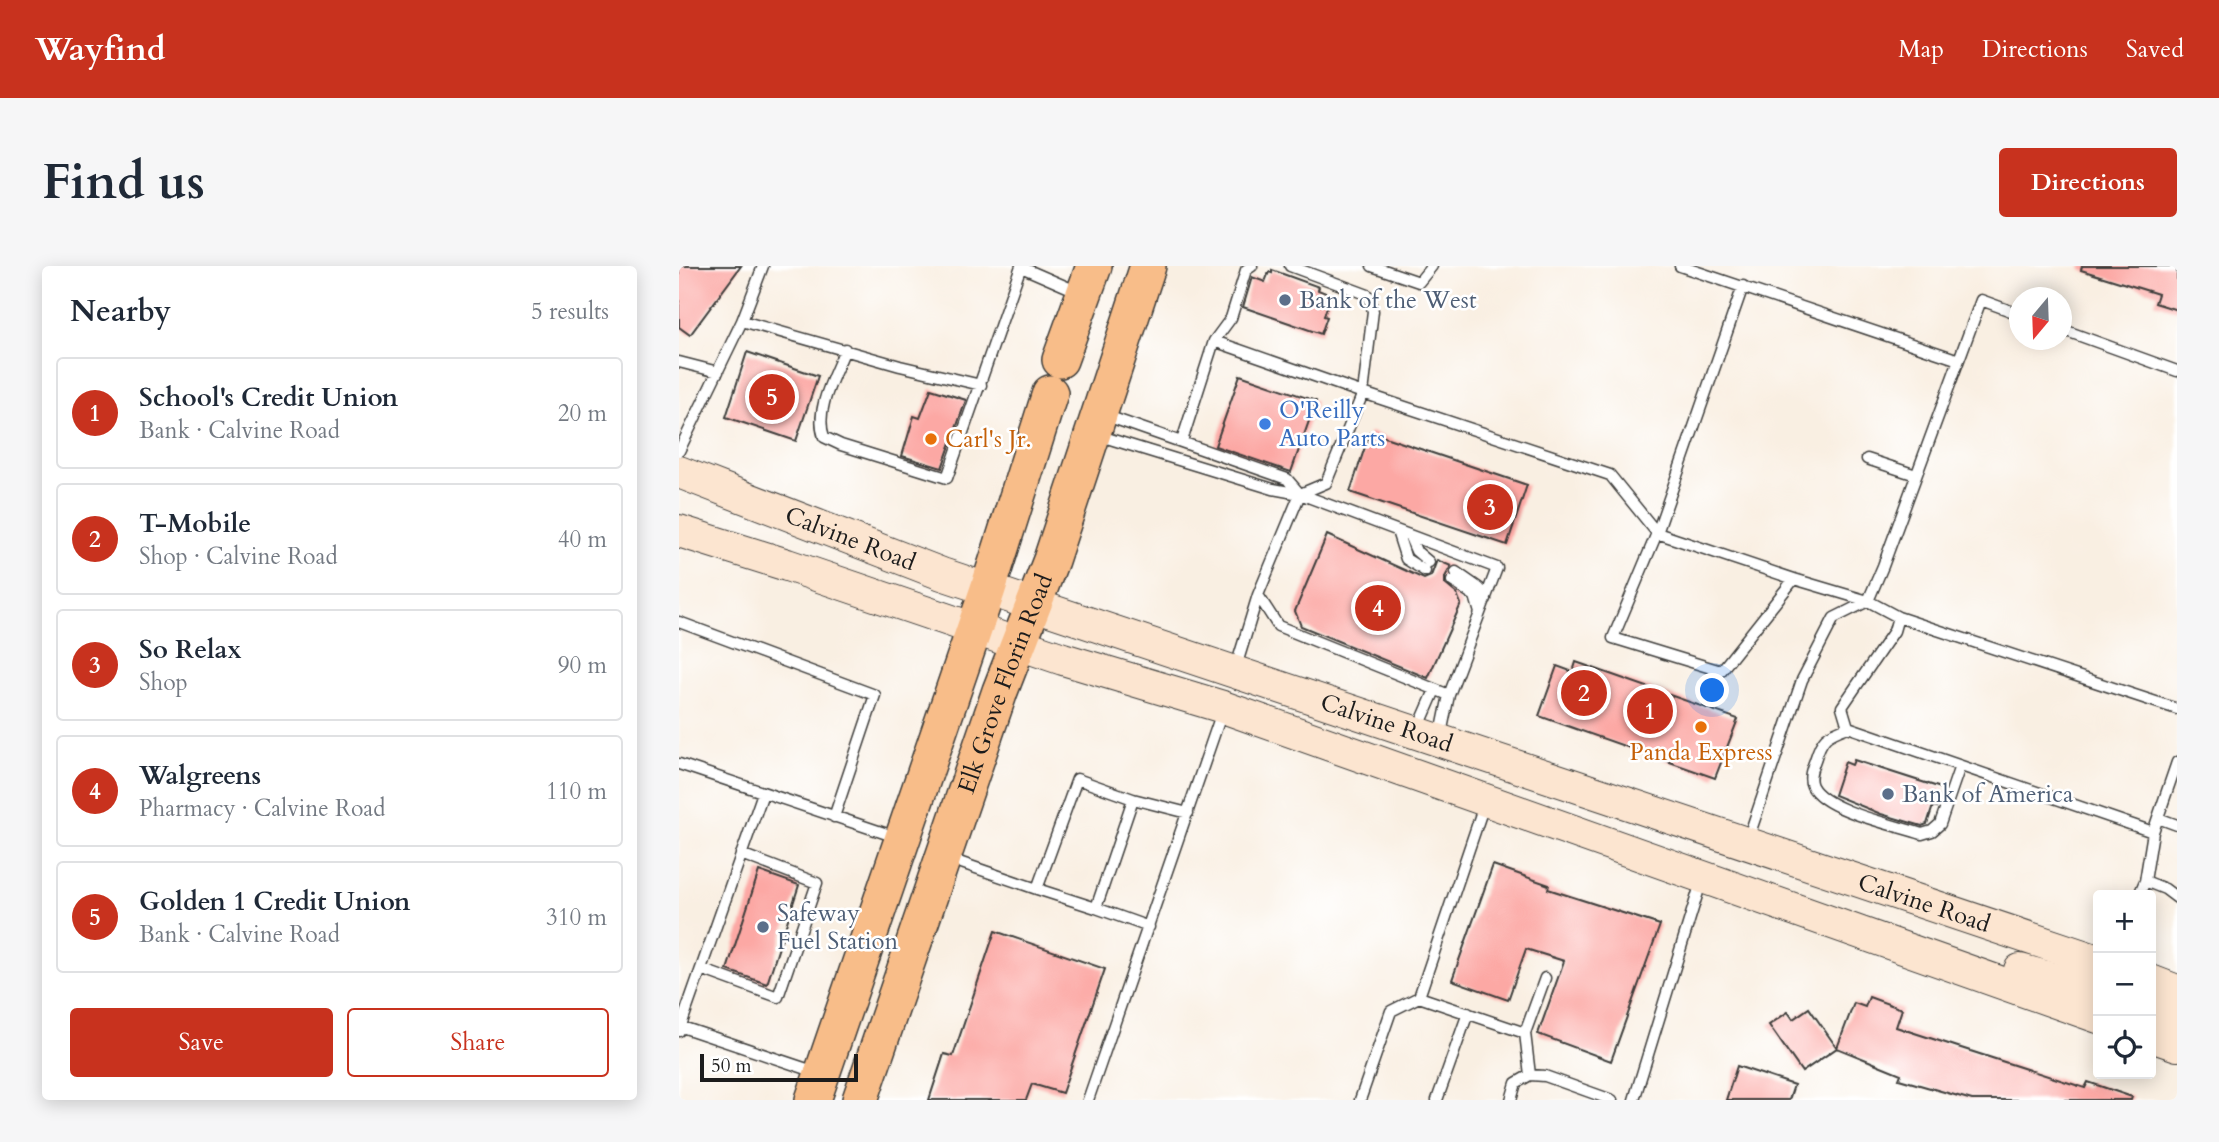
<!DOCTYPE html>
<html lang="en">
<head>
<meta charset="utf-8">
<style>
	:root { --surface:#fff; --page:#f6f6f7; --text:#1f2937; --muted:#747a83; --line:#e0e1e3; --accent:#c8321e }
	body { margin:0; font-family:Cardo,serif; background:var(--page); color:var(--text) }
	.controls { position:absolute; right:21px; bottom:21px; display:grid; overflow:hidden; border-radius:7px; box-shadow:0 4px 18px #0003 }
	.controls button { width:63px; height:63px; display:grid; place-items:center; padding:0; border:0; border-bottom:2px solid var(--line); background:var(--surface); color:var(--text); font:35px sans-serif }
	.compass { position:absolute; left:1330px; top:21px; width:63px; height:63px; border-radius:50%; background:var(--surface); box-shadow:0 4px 18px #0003; rotate:199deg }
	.scale { position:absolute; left:21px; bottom:18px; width:158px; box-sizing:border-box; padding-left:7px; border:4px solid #1c1c1c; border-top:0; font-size:19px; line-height:24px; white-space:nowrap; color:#1c1c1c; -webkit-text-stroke:5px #fff; paint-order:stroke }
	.you { position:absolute; left:1034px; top:425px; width:24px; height:24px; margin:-18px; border:5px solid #fff; border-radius:50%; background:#1a73e8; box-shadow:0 0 0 10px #1a73e833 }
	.badge { display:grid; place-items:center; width:46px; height:46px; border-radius:50%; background:var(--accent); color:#fff; font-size:23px; font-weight:700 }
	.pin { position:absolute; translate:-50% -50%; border:4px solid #fff; box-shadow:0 2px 7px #0006 }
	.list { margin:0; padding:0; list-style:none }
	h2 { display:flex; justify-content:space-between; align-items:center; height:91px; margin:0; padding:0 28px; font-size:30px }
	h2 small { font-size:23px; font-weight:400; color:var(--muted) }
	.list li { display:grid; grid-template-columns:46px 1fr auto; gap:21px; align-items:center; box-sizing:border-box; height:112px; margin:0 14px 14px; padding:0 14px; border:2px solid var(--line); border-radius:7px }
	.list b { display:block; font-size:26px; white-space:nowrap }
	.list p { margin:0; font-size:23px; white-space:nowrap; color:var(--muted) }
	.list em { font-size:23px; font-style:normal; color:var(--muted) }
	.actions { display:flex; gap:14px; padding:21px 28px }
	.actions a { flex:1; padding:16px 0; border:2px solid var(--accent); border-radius:7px; text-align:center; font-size:24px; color:var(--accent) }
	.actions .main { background:var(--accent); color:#fff }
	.icon { flex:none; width:38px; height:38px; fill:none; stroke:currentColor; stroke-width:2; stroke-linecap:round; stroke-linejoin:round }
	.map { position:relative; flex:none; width:1498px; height:834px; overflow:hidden; border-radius:7px }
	header { display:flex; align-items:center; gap:42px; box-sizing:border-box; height:98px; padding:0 35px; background:var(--accent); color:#fff }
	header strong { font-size:33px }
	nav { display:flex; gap:38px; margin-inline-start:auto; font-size:24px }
	.intro { display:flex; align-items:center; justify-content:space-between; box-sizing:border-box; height:168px; padding:0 42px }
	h1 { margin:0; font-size:49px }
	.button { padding:18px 32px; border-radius:7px; background:var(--accent); color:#fff; font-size:24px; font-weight:700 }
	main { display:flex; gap:42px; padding:0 42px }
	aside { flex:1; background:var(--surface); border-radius:7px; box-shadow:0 4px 18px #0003 }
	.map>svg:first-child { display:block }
</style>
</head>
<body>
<header>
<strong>Wayfind</strong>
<nav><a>Map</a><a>Directions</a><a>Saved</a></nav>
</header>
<div class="intro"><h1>Find us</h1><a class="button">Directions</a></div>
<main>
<aside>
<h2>Nearby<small>5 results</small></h2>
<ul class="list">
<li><span class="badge">1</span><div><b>School's Credit Union</b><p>Bank · Calvine Road</p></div><em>20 m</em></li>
<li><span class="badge">2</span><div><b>T-Mobile</b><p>Shop · Calvine Road</p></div><em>40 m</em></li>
<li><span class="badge">3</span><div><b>So Relax</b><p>Shop</p></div><em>90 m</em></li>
<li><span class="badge">4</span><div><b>Walgreens</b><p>Pharmacy · Calvine Road</p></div><em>110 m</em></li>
<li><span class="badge">5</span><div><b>Golden 1 Credit Union</b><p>Bank · Calvine Road</p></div><em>310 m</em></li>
</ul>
<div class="actions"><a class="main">Save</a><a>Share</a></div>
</aside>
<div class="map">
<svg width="1498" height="834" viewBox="0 0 1498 834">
	<rect width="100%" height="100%" fill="#fff"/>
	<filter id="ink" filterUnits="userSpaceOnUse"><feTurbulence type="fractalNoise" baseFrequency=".0143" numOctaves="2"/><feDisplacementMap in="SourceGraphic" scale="14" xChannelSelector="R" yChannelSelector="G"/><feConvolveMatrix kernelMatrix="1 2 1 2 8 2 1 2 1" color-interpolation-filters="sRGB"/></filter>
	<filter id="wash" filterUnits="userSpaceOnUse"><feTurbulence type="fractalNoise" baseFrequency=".00686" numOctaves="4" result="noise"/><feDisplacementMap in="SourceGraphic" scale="28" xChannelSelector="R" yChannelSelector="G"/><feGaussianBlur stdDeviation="1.57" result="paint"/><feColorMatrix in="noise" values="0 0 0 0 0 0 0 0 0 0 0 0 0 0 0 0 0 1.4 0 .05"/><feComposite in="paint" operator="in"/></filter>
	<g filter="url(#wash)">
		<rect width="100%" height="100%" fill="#f9efe2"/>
		<g id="blocks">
			<path fill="#fca8a4" d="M 0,0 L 62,0 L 11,69 L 0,61 Z
				M 1403,0 L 1498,0 L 1498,44 L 1476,37 L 1479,28 L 1402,4 Z
				M 593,4 L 640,21 L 639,24 L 652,29 L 645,50 L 648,51 L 642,68 L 564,41 L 573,11 L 586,16 L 590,6 L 593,7 Z
				M 68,86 L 139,110 L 117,175 L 47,151 Z
				M 561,109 L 637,135 L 612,206 L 536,180 Z
				M 252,123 L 287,134 L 263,202 L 223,190 L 235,150 L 241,152 Z
				M 691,166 L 848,219 L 828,279 L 671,226 Z
				M 648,269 L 745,313 L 752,310 L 758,294 L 772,300 L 766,311 L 766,318 L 778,328 L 782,338 L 749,412 L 622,360 L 616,345 Z
				M 897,396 L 1059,453 L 1036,512 L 860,450 L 878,400 L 894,406 Z
				M 1175,494 L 1265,523 L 1258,541 L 1254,540 L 1248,558 L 1243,560 L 1202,548 L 1155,529 L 1166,496 L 1173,499 Z
				M 814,599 L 870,619 L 869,623 L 981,659 L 932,795 L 859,768 L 885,695 L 847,683 L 829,734 L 773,714 Z
				M 80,605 L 120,619 L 88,718 L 48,704 Z
				M 316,665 L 426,703 L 383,827 L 353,818 L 347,834 L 250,834 L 265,788 L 274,790 Z
				M 1190,731 L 1223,743 L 1217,761 L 1406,822 L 1409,816 L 1453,831 L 1452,834 L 1293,834 L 1220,813 L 1222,808 L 1158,782 L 1123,806 L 1090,759 L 1109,746 L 1114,753 L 1130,742 L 1158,782 L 1175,737 L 1186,741 Z
				M 1058,800 L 1115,819 L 1110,834 L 1047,834 Z"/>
		</g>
	</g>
	<g filter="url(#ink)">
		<use href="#blocks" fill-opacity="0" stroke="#3d3c3a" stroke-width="2"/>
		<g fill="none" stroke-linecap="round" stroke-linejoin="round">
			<defs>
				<path id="lane" d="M 693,0 L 740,16 L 753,0
					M 1001,0 L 1280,94
					M 342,1 L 402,27
					M 63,55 L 84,0
					M 1382,63 L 1498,105
					M 535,75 L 552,52 L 567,4 L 573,0
					M 166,83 C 156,109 135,144 145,171 L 162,179 L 268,212 L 342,0
					M 0,96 L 39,106
					M 425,149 L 608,213 L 621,228
					M 418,169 L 594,223 L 621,228 L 647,217 L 684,127 L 931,209 L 978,267
					M 503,175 L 535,75 L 684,127 L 694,45 L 689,29 L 611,0
					M 0,185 L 63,55 L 221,100 L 302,119
					M 1188,193 L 1237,209
					M 718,265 L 727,293 L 746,305
					M 978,267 L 1064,20
					M 730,269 L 737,285 L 750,296
					M 777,306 L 800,322 L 807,333
					M 1115,313 L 978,267 L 934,372 L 1042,405 L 1115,313 L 1189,335 L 1219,351
					M 773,315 L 796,330 L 801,347
					M 579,329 L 599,360 L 770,429
					M 0,356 L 196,429 L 155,551
					M 556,404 L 579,329 L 621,228 L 818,302 L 770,429 L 761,473
					M 1169,461 C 1147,469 1143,471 1136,494 C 1133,502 1129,512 1133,520 C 1146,545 1216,559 1243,568 L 1253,565 L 1261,558 L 1281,500
					M 739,463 L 756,424
					M 0,498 L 220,572
					M 806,536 L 740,731 L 846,767 L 851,809
					M 1479,552 L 1498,559
					M 1474,566 L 1169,461 L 1163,441 L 1215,365 L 1219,351 L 1498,443
					M 1068,576 L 1123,414 L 1155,352 L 1189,335 L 1204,300 L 1302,34 L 1340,48
					M 268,592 L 358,623
					M 1466,615 L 1474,566 L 1498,496
					M 1460,629 L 1466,615 L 1486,623 L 1498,632
					M 417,642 L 358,623 L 398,513 L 454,533
					M 470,661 L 417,642 L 454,533 L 509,547
					M 22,703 L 99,731 L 138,617 L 62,588
					M 0,760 L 140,807
					M 0,765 L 84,527
					M 846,767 L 866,712
					M 409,834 L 544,443
					M 681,834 L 712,745 L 740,731
					M 758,834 L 789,747
					M 832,834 L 837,817 L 851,809 L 866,810 L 933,834
					M 955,834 L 1023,613"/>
				<g id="secondary">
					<path id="s1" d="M 0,206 L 263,308 L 1419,695"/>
					<path d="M 0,265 L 108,299 L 384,393 L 544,441 L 1419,751"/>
					<path d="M 1341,704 L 1408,722 L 1419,722"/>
					<path d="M 1472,715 L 1498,725"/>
					<path d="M 1472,747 L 1498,753"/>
					<path d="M 1472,770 L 1498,779"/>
				</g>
				<g id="primary">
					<path d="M 381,94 L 415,0"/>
					<path d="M 134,834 L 309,323 L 371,127"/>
					<path id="s2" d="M 181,834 L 321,425 L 372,294 L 469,0"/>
				</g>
			</defs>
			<use href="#lane" stroke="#3d3c3a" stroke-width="13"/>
			<use href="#secondary" stroke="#3d3c3a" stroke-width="34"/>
			<use href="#primary" stroke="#3d3c3a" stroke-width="38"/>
			<use href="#lane" stroke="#fff" stroke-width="10"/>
			<use href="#secondary" stroke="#fce5d0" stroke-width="32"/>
			<use href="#primary" stroke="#f8bd89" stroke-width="35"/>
		</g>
	</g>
	<g fill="#5c6f8a" stroke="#fff" stroke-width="2.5">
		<circle cx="606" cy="34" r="7"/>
		<circle cx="1209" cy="528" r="7"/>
		<circle cx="84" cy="661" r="7"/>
	</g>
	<circle fill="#3f7fe0" stroke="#fff" stroke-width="2.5" cx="586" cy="158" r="7"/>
	<g fill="#e8710a" stroke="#fff" stroke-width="2.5">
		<circle cx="252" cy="173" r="7"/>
		<circle cx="1022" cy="461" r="7"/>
	</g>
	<g text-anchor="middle" stroke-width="5" stroke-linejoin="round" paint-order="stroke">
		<g font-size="24" fill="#4e5e75" stroke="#fff" text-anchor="start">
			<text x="620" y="42">Bank of the West</text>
			<text x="1223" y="536">Bank of America</text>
			<text x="98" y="655">Safeway<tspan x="98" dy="28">Fuel Station</tspan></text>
		</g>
		<g font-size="24" fill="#366cbe" stroke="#fff" text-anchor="start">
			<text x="600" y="152">O'Reilly<tspan x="600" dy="28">Auto Parts</tspan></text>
		</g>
		<g font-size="24" fill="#c56008" stroke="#fff" text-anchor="start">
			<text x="266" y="181">Carl's Jr.</text>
			<text x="1022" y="494" text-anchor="middle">Panda Express</text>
		</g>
		<g font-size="24" fill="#1c1c1c" stroke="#fff">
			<text dy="8" stroke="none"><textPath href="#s1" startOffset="184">Calvine Road</textPath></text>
			<text dy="8" stroke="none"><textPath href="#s2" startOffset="441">Elk Grove Florin Road</textPath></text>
			<text dy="8" stroke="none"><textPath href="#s1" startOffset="751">Calvine Road</textPath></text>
			<text dy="8" stroke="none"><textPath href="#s1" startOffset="1318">Calvine Road</textPath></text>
		</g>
	</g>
</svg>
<div class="controls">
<button>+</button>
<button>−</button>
<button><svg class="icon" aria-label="locate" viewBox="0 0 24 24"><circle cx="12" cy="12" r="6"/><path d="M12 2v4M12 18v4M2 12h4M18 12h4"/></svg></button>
</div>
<svg class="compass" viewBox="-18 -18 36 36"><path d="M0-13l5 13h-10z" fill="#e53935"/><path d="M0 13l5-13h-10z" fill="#747a83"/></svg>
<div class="scale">50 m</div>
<div class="you"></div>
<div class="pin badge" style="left:971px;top:445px">1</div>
<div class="pin badge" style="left:905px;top:427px">2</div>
<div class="pin badge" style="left:811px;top:241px">3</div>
<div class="pin badge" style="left:699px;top:342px">4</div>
<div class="pin badge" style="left:93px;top:131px">5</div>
</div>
</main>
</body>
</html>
